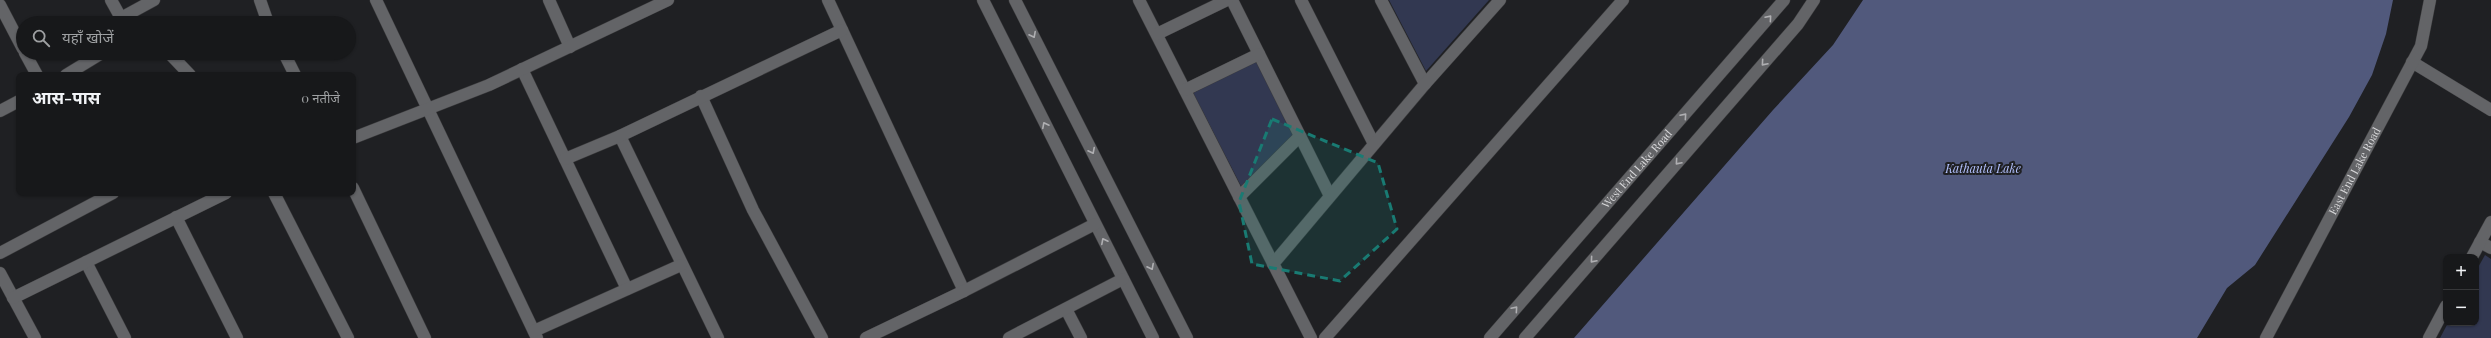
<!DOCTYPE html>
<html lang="hi">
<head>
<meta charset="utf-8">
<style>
	:root { --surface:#17181a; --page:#202123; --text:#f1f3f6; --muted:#9ea0a2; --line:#363739 }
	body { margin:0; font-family:"Playfair Display","Noto Sans Devanagari",serif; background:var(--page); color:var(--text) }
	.controls { position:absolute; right:12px; bottom:12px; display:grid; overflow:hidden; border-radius:8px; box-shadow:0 1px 3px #0004 }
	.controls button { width:36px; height:36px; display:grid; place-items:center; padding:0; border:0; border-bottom:1px solid var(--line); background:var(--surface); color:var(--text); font:20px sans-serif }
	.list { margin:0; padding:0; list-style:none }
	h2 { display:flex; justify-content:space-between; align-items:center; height:52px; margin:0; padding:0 16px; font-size:17px }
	h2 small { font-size:13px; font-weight:400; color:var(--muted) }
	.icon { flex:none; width:22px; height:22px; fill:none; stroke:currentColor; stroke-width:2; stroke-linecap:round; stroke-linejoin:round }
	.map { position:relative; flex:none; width:2491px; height:338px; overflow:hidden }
	.search { position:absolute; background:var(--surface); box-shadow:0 1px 3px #0004; left:16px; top:16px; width:340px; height:44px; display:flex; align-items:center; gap:10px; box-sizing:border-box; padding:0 14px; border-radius:22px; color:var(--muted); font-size:15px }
	.panel { position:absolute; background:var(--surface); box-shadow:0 1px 3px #0004; left:16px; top:72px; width:340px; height:124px; border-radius:8px }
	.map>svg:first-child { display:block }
</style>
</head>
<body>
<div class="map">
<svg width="2491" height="338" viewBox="0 0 2491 338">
	<rect width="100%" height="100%" fill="#1f2023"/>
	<path fill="#323851" d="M 1389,0 L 1489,0 L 1426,71 Z
		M 1258,60 L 1295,133 L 1242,188 L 1193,93 Z
		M 2485,255 L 2491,259 L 2491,338 L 2440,338 L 2448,323 L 2476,323 L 2476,271 Z"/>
	<path fill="#51597c" d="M 1863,0 L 2393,0 L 2386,34 L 2372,75 L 2349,117 L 2255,265 L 2227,288 L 2197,338 L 1574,338 L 1773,110 L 1833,45 Z"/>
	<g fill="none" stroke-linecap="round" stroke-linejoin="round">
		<defs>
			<g id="minor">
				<path d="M 111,0 L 121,18"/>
				<path d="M 260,0 L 268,23"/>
				<path d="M 376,0 L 537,338"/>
				<path d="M 549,0 L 570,47"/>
				<path d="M 828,0 L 964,291"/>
				<path d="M 983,0 L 1153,338"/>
				<path d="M 1015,0 L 1187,338"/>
				<path d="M 1139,0 L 1311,338"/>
				<path d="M 1232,0 L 1330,196"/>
				<path d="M 1301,0 L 1374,144"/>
				<path d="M 1381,0 L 1425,84"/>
				<path d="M 0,5 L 23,49"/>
				<path d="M 122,23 L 121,18 L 154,0"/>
				<path d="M 1157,34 L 1227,0"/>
				<path d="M 25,53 L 37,75"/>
				<path d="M 169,53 L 190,75"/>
				<path d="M 284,53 L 295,75"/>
				<path d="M 2412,62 L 2491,110"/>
				<path d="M 522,69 L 627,289"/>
				<path d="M 66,75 L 102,53"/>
				<path d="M 1185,90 L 1259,54"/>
				<path d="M 701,96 L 753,210 L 822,338"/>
				<path d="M 0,111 L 19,101"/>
				<path d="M 620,136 L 718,338"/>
				<path d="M 353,138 L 489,85 L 668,0"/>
				<path d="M 565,159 L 620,136 L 842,30"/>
				<path d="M 353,188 L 425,338"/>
				<path d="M 274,193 L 348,338"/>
				<path d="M 1239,197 L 1300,136"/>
				<path d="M 176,217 L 237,338"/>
				<path d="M 2480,242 L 2491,248"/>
				<path d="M 0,253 L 113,193"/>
				<path d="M 2472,257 L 2491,222"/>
				<path d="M 86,262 L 125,338"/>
				<path d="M 1273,264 L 1425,84 L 1500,0"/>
				<path d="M 0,273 L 35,338"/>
				<path d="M 13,298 L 226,193"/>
				<path d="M 1066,309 L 1081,338"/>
				<path d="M 534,331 L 681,265"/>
				<path d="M 866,338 L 964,291 L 1095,224"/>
				<path d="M 1009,338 L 1123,279"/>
				<path d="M 1325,338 L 1623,0"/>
				<path id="s1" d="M 1490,338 L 1784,0"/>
				<path d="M 1525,338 L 1798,24 L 1814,0"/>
				<path id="s2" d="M 2266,338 L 2421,46 L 2430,0"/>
				<path d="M 2429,338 L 2446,306"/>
			</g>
		</defs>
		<use href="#minor" stroke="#3b3b3d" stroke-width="13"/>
		<use href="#minor" stroke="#636467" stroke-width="12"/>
	</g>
	<defs><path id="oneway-chevron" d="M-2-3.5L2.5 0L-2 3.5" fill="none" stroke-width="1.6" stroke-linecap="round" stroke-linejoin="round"/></defs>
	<g stroke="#afafb2">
		<use href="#oneway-chevron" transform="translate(1769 18) rotate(-49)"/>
		<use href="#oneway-chevron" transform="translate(1033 35) rotate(63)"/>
		<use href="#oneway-chevron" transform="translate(1764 63) rotate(131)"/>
		<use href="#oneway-chevron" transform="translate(1684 116) rotate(-49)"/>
		<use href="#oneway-chevron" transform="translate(1045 125) rotate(-117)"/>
		<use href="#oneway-chevron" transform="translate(1092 151) rotate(63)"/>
		<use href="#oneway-chevron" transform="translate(1678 162) rotate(131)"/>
		<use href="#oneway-chevron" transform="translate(1104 241) rotate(-117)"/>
		<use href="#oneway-chevron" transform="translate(1593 260) rotate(131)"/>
		<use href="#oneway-chevron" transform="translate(1151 267) rotate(63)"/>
		<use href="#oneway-chevron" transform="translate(1515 309) rotate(-49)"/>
	</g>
	<path fill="#197b73" fill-opacity="0.2" stroke="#197b73" stroke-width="3" stroke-dasharray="8 5" stroke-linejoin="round" d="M 1272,119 L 1378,163 L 1397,229 L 1340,281 L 1252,264 L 1239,202 Z"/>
	<g text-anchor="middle" stroke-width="4" stroke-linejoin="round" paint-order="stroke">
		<g font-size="11" fill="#d8d8da" stroke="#1f2023">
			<text dy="4" stroke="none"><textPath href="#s1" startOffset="224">West End Lake Road</textPath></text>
			<text dy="4" stroke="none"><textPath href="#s2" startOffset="189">East End Lake Road</textPath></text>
		</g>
		<g font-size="12" font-style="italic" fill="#b4c2ff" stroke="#1f2023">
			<text x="1983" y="173">Kathauta Lake</text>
		</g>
	</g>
</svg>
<div class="controls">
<button>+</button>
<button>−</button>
</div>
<div class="search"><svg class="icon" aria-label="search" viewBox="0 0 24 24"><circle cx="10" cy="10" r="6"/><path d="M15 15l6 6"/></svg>यहाँ खोजें</div>
<section class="panel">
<h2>आस-पास<small>0 नतीजे</small></h2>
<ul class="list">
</ul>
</section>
</div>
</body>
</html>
